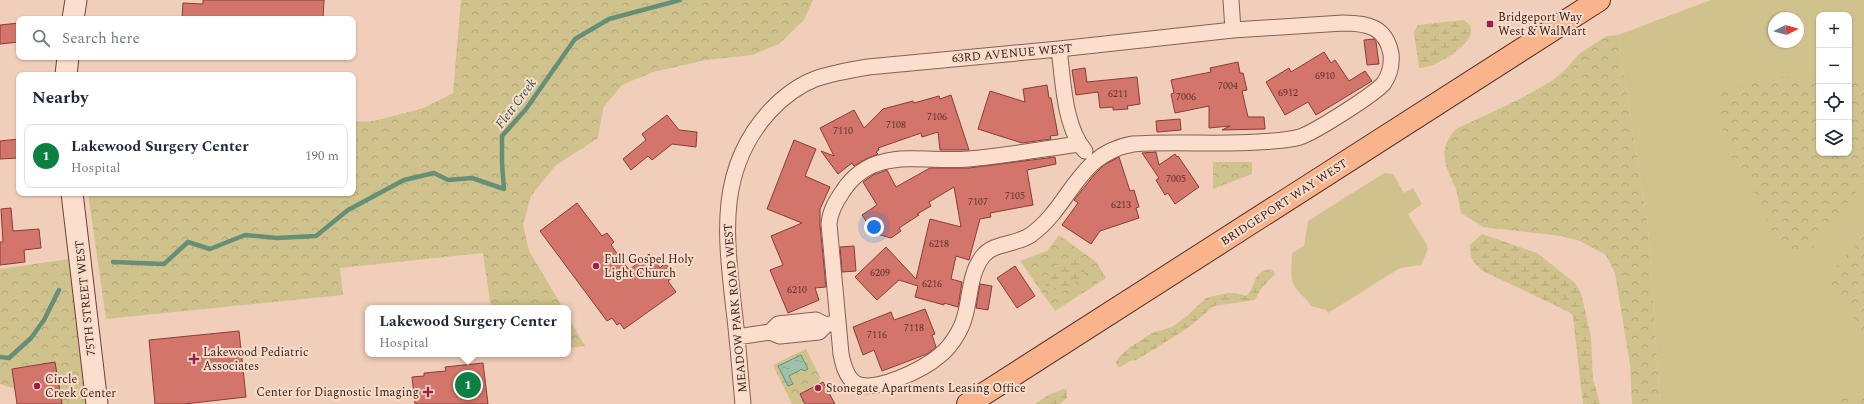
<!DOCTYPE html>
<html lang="en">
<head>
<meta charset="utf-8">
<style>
	:root { --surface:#fff; --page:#f2f2f3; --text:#1f2937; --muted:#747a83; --line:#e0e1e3; --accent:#0b8043 }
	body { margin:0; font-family:Spectral,serif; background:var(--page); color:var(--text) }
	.controls { position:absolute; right:12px; top:12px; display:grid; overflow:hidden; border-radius:8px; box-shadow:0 1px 3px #0004 }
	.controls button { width:36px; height:36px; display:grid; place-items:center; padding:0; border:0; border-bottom:1px solid var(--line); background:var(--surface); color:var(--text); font:20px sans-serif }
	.compass { position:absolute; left:1768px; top:12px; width:36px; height:36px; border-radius:50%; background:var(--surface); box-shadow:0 1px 3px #0004; rotate:84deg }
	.you { position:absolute; left:874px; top:227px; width:14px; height:14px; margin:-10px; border:3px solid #fff; border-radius:50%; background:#1a73e8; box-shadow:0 0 0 6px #1a73e833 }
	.badge { display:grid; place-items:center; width:26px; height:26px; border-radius:50%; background:var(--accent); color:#fff; font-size:13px; font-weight:700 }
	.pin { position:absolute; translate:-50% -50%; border:2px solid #fff; box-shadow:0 1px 4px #0006 }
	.popup { position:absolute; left:365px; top:305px; width:206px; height:52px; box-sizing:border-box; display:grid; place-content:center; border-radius:8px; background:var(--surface); filter:drop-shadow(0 1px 3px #0005); font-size:13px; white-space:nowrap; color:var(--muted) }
	.popup b { font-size:15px; color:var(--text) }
	.popup::after { content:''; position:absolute; left:50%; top:100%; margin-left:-8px; border:8px solid transparent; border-top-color:var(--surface) }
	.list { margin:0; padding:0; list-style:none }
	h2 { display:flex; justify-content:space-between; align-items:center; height:52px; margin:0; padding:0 16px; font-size:17px }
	h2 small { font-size:13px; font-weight:400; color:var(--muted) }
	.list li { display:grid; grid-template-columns:26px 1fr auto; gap:12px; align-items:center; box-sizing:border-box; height:64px; margin:0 8px 8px; padding:0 8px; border:1px solid var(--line); border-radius:8px }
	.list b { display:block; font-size:15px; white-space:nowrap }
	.list p { margin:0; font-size:13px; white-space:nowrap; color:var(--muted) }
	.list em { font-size:13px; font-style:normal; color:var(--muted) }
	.icon { flex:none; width:22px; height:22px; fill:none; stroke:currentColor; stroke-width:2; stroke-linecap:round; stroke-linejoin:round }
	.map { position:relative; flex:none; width:1864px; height:404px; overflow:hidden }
	.search { position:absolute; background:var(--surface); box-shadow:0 1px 3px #0004; left:16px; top:16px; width:340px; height:44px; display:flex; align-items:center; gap:10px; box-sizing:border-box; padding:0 14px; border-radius:8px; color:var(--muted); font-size:15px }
	.panel { position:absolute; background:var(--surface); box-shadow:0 1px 3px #0004; left:16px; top:72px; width:340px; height:124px; border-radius:8px }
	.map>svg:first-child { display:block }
</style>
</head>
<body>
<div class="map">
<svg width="1864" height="404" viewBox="0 0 1864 404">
	<defs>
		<pattern id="forest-crowns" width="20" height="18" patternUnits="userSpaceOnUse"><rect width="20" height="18" fill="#d0c28d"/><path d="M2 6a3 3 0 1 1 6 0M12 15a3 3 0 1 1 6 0" fill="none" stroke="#b3a679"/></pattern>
		<pattern id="wetland-marsh" width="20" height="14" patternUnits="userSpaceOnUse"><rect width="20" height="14" fill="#d0c28d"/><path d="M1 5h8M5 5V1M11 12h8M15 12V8" fill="none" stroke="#b3a679"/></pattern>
		<pattern id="water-ripples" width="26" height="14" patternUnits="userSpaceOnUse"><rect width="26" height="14" fill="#9ec1ac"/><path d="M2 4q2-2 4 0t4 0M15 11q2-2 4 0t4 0" fill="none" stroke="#89a593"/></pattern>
	</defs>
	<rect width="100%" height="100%" fill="#f1ceb9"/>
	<path fill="#d0c28d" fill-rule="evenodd" d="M 1711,0 L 1864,0 L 1864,404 L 1660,404 L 1648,227 L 1618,35 ZM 1819,15 L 1849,15 L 1849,153 L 1819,153 ZM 1774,18 L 1798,18 L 1798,42 L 1774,42 Z
		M 1384,173 L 1393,174 L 1404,193 L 1413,188 L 1422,204 L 1408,214 L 1427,245 L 1428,249 L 1421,265 L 1400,268 L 1328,313 L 1326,310 L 1311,306 C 1307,298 1296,292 1293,283 C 1290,274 1292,262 1292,253 L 1304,246 L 1308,221 Z"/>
	<path fill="url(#forest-crowns)" d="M 461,0 L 813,0 L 804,20 L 779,44 L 752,55 L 706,60 L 653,72 L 622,85 L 603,108 L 598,138 L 555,166 L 531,196 L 523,224 L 529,251 L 563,308 L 491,308 L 483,253 L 340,268 L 343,295 L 106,319 L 88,193 L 353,193 L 353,122 L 374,121 L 424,108 L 453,93 Z
		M 1618,35 L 1648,227 L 1660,404 L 1632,404 L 1630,365 L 1615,273 L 1606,255 L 1580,241 L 1561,236 L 1483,227 L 1461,213 C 1459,203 1458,192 1453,183 C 1444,161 1438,149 1456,129 L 1520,99 L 1553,80 L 1566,69 L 1579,54 L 1607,36 Z
		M 1780,77 L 1819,78 L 1819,153 L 1849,153 L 1849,79 L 1864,82 L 1864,182 L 1810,251 L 1783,252 L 1745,175 L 1731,156 L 1721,125 L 1716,91 Z
		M 1213,162 L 1252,162 L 1252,174 L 1213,189 Z
		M 1059,235 L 1096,262 L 1106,278 L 1055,311 L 1020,261 L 1047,251 Z
		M 1864,236 L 1864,337 L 1861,335 L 1849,304 L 1832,290 L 1828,276 Z
		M 69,259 L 89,404 L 62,404 L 0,384 L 0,269 Z
		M 568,317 L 585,346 L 568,348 Z
		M 806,349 L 821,379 L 819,380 L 820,383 L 800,394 L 805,404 L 792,404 L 773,365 Z
		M 1864,390 L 1864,404 L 1834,404 L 1834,402 Z"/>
	<path fill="url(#wetland-marsh)" d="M 1463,20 C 1492,34 1436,69 1419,68 L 1414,32 L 1418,25 Z
		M 1482,234 L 1537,253 L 1575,283 L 1581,293 L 1591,337 L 1593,379 L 1600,404 L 1583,404 L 1573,316 L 1569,312 L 1483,271 C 1474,263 1469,258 1470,245 Z
		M 1069,258 L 1075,258 L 1085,265 L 1084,275 C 1073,285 1061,294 1046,287 C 1042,272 1058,265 1069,258 Z
		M 1269,269 L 1273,270 L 1275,274 L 1260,290 L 1255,300 L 1214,306 L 1189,327 L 1158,347 L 1136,360 L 1130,361 L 1120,367 L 1117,366 L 1116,362 L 1119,357 L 1129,348 L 1152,333 L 1172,327 L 1187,316 L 1206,298 L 1227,293 L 1236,293 L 1246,296 C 1258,285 1250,275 1269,269 Z
		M 1064,389 L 1067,390 L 1067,398 L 1060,404 L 1035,404 L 1050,394 Z"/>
	<path fill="url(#water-ripples)" stroke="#668f77" d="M 801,355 L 808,369 L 804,371 L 802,369 L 789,376 L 793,384 L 788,386 L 778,366 Z"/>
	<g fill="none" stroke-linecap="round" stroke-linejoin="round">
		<path stroke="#668f77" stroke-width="4.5" d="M 113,262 L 164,264 L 188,242 L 210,249 L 245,235 L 277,238 L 316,236 L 348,210 L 404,180 L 434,173 L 448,180 L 472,178 L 504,189 L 502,163 L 502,136 L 526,109 L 575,39 L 609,19 L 680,0
			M 0,357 L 9,358 L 31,338 L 44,320 L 59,290"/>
	</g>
	<path fill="#d3756b" stroke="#8a3c36" d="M 203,0 L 324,0 L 323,19 L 182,19 L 183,3 L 203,4 Z
		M 19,23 L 19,42 L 0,44 L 0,25 Z
		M 1374,39 L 1376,42 L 1379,64 L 1367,65 L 1364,40 Z
		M 1324,52 L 1331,63 L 1335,60 L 1349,81 L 1365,71 L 1372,81 L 1316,115 L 1308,102 L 1285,115 L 1266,82 L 1289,68 L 1291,72 Z
		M 1238,62 L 1240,73 L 1243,73 L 1247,90 L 1242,91 L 1248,117 L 1264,117 L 1265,129 L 1222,130 L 1230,126 L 1209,128 L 1209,106 L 1175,113 L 1171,94 L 1174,93 L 1171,80 L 1211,72 L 1210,68 Z
		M 1085,68 L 1087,82 L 1137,77 L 1140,104 L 1127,106 L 1128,109 L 1113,110 L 1113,107 L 1100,108 L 1098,92 L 1076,95 L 1072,70 Z
		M 1047,85 L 1049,98 L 1051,98 L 1058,135 L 1050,136 L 1051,139 L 1022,143 L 978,129 L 990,91 L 1025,102 L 1023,89 Z
		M 951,95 L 969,150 L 940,150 L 938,132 L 922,137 L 921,133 L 878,148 L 879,150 L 876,152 L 878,154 L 866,159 L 854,166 L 852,163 L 838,174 L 821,151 L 834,156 L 820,128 L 854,110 L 864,128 L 883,109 L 913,101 L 914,103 L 939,96 L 940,99 Z
		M 667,115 L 679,130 L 697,132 L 696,147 L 672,144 L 652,160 L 648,156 L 631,170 L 623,159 L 646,140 L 642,134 Z
		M 1180,119 L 1181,130 L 1157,132 L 1156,121 Z
		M 19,139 L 19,158 L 0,159 L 0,141 Z
		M 794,140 L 816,149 L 805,176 L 830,187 L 820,209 L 820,225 L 826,287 L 815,288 L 819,300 L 788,313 L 770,270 L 783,265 L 771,236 L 802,223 L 767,209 Z
		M 1156,152 L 1159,165 L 1175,154 L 1177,157 L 1178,156 L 1199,187 L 1175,204 L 1168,193 L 1165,195 L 1156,180 L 1159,178 L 1142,153 Z
		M 1055,157 L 1056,164 L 1027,170 L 1033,205 L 990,213 L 991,217 L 980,219 L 969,260 L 956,256 L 951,279 L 962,282 L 958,307 L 944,303 L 944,305 L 915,297 L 918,286 L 899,280 L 877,300 L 855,277 L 886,247 L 916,279 L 930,219 L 961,227 L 954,187 L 929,202 L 931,206 L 917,214 L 919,215 L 899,228 L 901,231 L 891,238 L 874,233 L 862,215 L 877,205 L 863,182 L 873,175 L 887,170 L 896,187 L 930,168 L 969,168 Z
		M 1119,157 L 1130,191 L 1134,190 L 1139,207 L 1136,208 L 1139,218 L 1100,231 L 1091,244 L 1062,225 L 1078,203 L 1074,200 L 1094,175 L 1104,165 Z
		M 577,203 L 602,236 L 607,233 L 614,242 L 611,245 L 629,270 L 649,254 L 660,268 L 664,264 L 671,268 L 672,278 L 668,281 L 676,292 L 624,329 L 620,323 L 617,325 L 612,318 L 607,321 L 540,231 Z
		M 11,208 L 13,231 L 39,229 L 41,248 L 24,250 L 25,262 L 0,265 L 0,242 L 3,242 L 1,209 Z
		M 854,246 L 856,271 L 842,272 L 840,247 Z
		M 1015,266 L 1035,296 L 1017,308 L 997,278 Z
		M 980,284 L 992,286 L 988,310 L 976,308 Z
		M 925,309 L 935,334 L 932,335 L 936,347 L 927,354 L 882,371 L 874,350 L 863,355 L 853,327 L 891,312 L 894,320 Z
		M 239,331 L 246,397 L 184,404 L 155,404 L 149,340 Z
		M 55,362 L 62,404 L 17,404 L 12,369 Z
		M 483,363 L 488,404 L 415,404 L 412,377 L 424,376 L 424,373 L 446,371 L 445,367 Z
		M 823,382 L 835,404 L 805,404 L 800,394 Z"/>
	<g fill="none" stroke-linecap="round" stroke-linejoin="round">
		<defs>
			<path id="street" d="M 1231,0 L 1233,30
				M 1059,49 C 1063,79 1064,127 1085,151
				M 770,332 L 778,324 L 816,320 L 826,325 L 834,323
				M 737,337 L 770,332 L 780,336 L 819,332 L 826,325
				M 743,404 C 740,373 738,342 734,310 C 726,238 716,171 769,112 C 782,98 797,86 815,79 C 832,73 850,70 868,67 L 1059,49 L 1233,30 L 1343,23 C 1368,23 1386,27 1391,54 C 1392,64 1390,74 1384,83 C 1375,94 1315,132 1300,137 C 1286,141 1272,141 1258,142 C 1216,145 1175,141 1133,144 C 1078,153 1071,205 1032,234 C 1018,245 994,242 983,256 C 966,277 972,310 958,333 C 953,342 947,350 939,356 C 924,369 874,394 855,383 C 846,377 843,364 841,354 L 829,224 C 830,211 836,201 843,191 C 873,145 923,163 968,159 C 1005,156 1042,149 1079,144"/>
			<path id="secondary" d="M 73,19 L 76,0
				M 66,75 L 68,57
				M 72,193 L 97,404"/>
			<path id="primary" d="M 968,404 L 1599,0"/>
		</defs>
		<use href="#street" stroke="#895e53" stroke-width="17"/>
		<use href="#secondary" stroke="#6a3f36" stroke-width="23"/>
		<use href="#primary" stroke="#562e28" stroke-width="24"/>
		<use href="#street" stroke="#fcdecc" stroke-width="15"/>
		<use href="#secondary" stroke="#fcdecc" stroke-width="21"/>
		<use href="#primary" stroke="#fab48c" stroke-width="22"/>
	</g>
	<g fill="#9d1e48" stroke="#f8dbc9" stroke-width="1.5">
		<rect x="1486" y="20" width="8" height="8" rx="2"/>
		<circle cx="596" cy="266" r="4"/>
		<path d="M192 353h4v4h4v4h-4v4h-4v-4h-4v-4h4z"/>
		<circle cx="37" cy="386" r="4"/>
		<circle cx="818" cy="388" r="4"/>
		<path d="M426 386h4v4h4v4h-4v4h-4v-4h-4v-4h4z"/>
	</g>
	<g text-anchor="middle" stroke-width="4" stroke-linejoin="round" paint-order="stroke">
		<g font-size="10" fill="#5d342e">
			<text x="1325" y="79">6910</text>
			<text x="1228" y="89">7004</text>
			<text x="1288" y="96">6912</text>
			<text x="1118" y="97">6211</text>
			<text x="1186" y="100">7006</text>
			<text x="937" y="120">7106</text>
			<text x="896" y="128">7108</text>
			<text x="843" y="134">7110</text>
			<text x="1176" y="182">7005</text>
			<text x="1015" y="199">7105</text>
			<text x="978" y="205">7107</text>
			<text x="1121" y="208">6213</text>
			<text x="939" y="247">6218</text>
			<text x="880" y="276">6209</text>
			<text x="932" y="287">6216</text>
			<text x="797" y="293">6210</text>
			<text x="914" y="331">7118</text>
			<text x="877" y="338">7116</text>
		</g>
		<g font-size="12" fill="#361e19" stroke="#f8dbc9" text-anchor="start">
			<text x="1498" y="21">Bridgeport Way<tspan x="1498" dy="14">West &amp; WalMart</tspan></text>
			<text x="604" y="263">Full Gospel Holy<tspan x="604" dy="14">Light Church</tspan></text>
			<text x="203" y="356">Lakewood Pediatric<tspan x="203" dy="14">Associates</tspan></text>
			<text x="45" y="383">Circle<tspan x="45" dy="14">Creek Center</tspan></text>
			<text x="826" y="392">Stonegate Apartments Leasing Office</text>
			<text x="419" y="396" text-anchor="end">Center for Diagnostic Imaging</text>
		</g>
		<g font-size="12" fill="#361e19" stroke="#f8dbc9">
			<text transform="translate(1012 53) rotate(-5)" y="4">63RD AVENUE WEST</text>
			<text transform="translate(1284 202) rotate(-33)" y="4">BRIDGEPORT WAY WEST</text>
			<text transform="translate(85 298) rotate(-96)" y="4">75TH STREET WEST</text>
			<text transform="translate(735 308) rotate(-95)" y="4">MEADOW PARK ROAD WEST</text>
		</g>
		<g font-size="13" font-style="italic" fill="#275845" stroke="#f8dbc9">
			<text transform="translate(515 103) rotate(-53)" y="5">Flett Creek</text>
		</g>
	</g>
</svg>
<div class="controls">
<button>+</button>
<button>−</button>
<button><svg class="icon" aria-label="locate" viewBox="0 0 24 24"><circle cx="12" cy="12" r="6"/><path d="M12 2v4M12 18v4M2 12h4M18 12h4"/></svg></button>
<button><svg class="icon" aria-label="layers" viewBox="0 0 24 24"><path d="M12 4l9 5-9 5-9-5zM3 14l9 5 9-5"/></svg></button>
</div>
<svg class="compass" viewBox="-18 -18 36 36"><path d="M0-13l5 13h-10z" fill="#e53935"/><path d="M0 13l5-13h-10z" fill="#747a83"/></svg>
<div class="you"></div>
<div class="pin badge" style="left:468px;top:385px">1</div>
<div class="popup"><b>Lakewood Surgery Center</b>Hospital</div>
<div class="search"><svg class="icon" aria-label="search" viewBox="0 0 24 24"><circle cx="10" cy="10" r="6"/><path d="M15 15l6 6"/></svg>Search here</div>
<section class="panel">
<h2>Nearby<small></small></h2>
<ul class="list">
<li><span class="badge">1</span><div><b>Lakewood Surgery Center</b><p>Hospital</p></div><em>190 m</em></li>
</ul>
</section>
</div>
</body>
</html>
